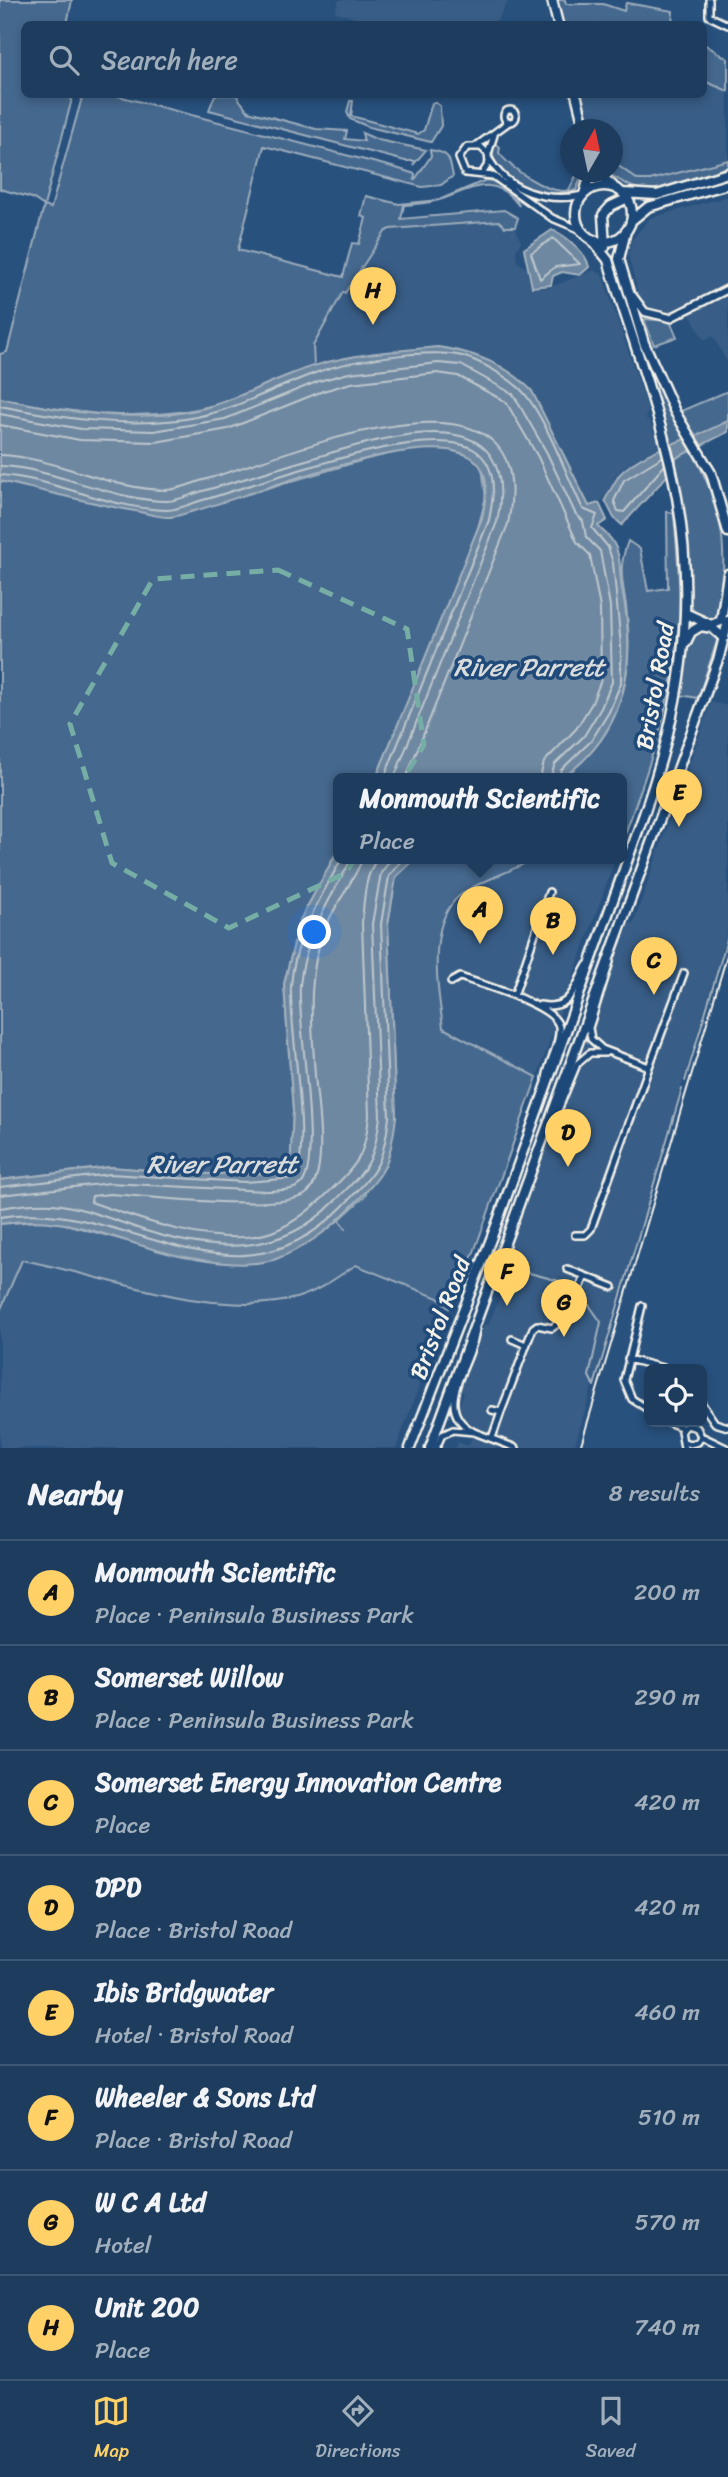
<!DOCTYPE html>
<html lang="en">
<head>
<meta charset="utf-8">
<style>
	:root { --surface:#1e3d5e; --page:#2b4867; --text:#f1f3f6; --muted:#a1aebc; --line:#3c5673; --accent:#ffd166 }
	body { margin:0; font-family:Sriracha,sans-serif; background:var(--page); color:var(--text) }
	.controls { position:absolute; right:21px; bottom:21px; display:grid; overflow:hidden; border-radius:10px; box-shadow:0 4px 10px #0003 }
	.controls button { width:63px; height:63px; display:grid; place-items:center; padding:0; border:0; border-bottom:2px solid var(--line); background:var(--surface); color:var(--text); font:35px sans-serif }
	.compass { position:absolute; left:560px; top:119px; width:63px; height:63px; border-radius:50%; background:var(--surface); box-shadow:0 4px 10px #0003; rotate:9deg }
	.you { position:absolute; left:315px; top:933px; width:24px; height:24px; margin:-18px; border:5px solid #fff; border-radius:50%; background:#1a73e8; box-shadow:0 0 0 10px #1a73e833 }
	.badge { display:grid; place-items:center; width:46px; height:46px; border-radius:50%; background:var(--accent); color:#111; font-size:23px; font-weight:700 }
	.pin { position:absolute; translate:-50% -58px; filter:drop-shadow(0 2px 4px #0008) }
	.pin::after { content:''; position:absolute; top:37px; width:24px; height:21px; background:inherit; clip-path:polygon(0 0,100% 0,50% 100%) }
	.popup { position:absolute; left:333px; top:773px; width:294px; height:91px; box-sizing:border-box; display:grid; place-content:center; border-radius:10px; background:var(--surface); filter:drop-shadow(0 2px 5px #0005); font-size:23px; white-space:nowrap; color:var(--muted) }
	.popup b { font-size:26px; color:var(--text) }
	.popup::after { content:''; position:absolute; left:50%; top:100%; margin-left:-14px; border:14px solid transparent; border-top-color:var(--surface) }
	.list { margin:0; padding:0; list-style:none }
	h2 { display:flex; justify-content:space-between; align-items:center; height:91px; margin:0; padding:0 28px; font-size:30px }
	h2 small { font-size:23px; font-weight:400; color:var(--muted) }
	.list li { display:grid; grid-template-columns:46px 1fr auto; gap:21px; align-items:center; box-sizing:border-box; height:105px; padding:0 28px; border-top:2px solid var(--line) }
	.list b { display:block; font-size:26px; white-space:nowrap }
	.list p { margin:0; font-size:23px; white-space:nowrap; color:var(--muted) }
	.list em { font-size:23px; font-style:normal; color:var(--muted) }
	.icon { flex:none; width:38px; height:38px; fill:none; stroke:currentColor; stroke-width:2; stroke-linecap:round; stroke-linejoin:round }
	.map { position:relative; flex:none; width:728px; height:1448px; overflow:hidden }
	.search { position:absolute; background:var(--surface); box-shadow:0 4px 10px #0003; left:21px; right:21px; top:21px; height:77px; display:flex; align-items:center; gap:18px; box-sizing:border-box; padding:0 24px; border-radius:10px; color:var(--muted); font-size:26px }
	.sheet { height:931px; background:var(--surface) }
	nav { display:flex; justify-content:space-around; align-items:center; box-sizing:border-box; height:98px; border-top:2px solid var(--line); background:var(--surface); font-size:19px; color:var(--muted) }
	nav a { display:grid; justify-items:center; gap:4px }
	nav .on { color:var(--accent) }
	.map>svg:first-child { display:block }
</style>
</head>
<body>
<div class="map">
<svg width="728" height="1448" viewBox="0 0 728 1448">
	<rect width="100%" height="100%" fill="#28517e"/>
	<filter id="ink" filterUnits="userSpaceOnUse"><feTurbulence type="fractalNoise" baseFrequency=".0143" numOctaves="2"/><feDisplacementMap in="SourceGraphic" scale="14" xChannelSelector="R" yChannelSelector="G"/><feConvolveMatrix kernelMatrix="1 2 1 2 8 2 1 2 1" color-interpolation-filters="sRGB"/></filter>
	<g filter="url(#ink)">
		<path fill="#375d86" d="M 339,0 L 509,0 L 495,24 L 375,24 L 335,12 Z
			M 704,74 L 728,84 L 728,167 L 653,190 L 634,188 L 606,172 L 612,172 L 612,130 L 592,129 L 582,95 L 704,94 Z
			M 728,196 L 728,364 L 713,336 L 704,340 L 686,307 L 667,313 L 645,306 L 639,298 L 628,254 L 632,240 L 650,218 Z
			M 499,221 L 505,227 L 515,227 L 521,242 L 516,251 L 517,261 L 526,268 L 531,288 L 548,288 L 594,270 L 602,274 L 648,409 L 646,419 L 649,420 L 661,447 L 626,466 L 615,476 L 613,488 L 599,503 L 589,507 L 532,391 L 523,381 L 505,371 L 438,347 L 366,353 L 314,366 L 312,346 L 343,292 L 345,293 L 362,269 L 385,232 L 390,229 Z
			M 711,702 L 728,706 L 728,930 L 574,1448 L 456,1448 L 458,1442 L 468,1446 L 474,1432 L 455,1415 L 464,1392 L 459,1390 L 484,1325 L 488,1325 L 504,1287 L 509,1273 L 501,1269 L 582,1054 L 625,922 L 633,924 Z
			M 535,858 L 616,858 L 537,1077 L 443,1028 L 435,960 L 441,922 L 464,892 Z
			M 21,1260 L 321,1288 L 356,1265 L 438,1298 L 449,1308 L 396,1448 L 0,1448 L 0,1263 Z"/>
		<path fill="#45688e" stroke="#9cacbb" stroke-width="2" d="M 0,0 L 72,0 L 67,24 L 24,24 L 24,94 L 73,95 L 44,206 L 51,208 L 83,94 L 114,95 L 396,168 L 415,174 L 414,181 L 431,156 L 430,150 C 452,153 449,160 453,176 L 441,185 L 422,187 L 264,146 L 238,250 L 343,277 L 352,243 L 359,244 L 366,218 L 361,216 L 366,196 L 399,204 L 439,200 L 486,180 C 498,181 516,194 519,206 C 495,173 474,188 442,199 C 431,203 417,204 404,205 L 401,219 L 504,210 L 518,218 L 515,227 L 505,227 L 499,221 L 390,229 L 385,232 L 345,293 L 343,292 L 313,346 L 314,366 C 283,379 252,396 219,404 C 145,424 73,414 0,398 L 0,354 L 7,352 L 44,206 L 32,198 L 0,189 Z
			M 556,0 L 565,0 L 566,4 L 603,4 L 624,11 L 626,3 L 673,11 L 672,24 L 562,24 Z
			M 704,44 L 728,59 L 728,91 L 704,81 Z
			M 215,95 L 236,95 L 248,111 L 316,129 L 347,131 L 345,139 L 364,141 L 362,133 L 378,140 L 426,150 L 413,165 L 416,161 L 405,161 L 209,110 Z
			M 350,101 L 353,101 L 351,116 L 418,134 L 424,130 L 432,103 L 436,103 L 440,106 L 441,126 L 431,142 L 369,127 L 350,119 L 347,112 Z
			M 494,143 L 500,147 L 499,153 C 511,168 549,196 569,190 L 578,172 L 584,172 L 576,190 C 548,202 482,177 494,143 Z
			M 728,160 L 728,167 C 702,178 664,194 636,188 C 625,185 615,177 606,172 L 612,172 L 613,162 L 638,180 L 650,180 Z
			M 644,319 L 670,321 L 677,337 L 654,345 Z
			M 659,387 L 685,439 L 670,445 L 652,390 Z
			M 728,391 L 728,421 L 693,438 L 681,411 Z
			M 419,447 L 446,449 L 471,456 L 482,467 L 486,498 L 473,546 L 376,778 L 338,778 L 338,850 L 300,920 L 284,984 L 293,1111 L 290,1173 L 201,1174 L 110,1167 L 0,1180 L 0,481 L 169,517 L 367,459 Z
			M 688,451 L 693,453 C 726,514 727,550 720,618 L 712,622 L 695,615 L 690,602 L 688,545 L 676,463 L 676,458 Z
			M 667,511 L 674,514 C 677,553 682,592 678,632 C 672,702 649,768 625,834 L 622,833 L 622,778 L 562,778 C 623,735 635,674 626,605 C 622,578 618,568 628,541 L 640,549 L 648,591 L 668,588 Z
			M 704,628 L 716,633 L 717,641 L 698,698 L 680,695 L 688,645 L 696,630 Z
			M 416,858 L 535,858 C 513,871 488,878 466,891 C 424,917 438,987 443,1028 L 537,1077 L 474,1252 L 449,1308 L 438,1298 L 356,1265 C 337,1277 318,1292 296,1298 C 214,1320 103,1275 22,1260 L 0,1311 L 0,1224 L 51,1220 L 184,1257 L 252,1263 L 276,1259 L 339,1220 L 365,1196 L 396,1117 L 388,924 L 396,877 Z"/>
		<path fill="#6e88a2" stroke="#a4b2be" stroke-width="2" d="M 552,230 C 565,235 587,253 589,267 L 580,275 L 562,272 L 553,276 L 551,285 L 532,287 L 524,249 Z
			M 438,347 C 473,352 508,365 532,391 L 589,506 L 599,503 L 607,520 L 598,526 C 603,532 609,535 613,542 C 622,556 619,573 622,589 C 637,662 628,732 562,778 L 376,778 L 482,518 C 485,502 490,481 480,466 C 444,411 228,507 171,517 C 160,518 146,513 135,511 C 89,503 45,491 0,481 L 0,398 C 61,411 123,422 186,412 C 233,404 272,378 317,365 C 357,353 397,351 438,347 Z
			M 728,421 L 728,432 L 676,458 L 668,475 L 622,525 L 614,518 L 605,500 C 606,498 618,476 620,474 C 648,446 694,440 728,421 Z
			M 338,850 L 338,858 L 416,858 L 396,877 L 388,924 L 396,1117 C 389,1173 383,1174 346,1212 C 329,1231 300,1250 276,1259 C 240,1271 175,1257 140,1245 C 92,1230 50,1214 0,1224 L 0,1180 L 110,1167 L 201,1174 L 290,1173 L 293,1111 L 284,984 L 300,920 Z"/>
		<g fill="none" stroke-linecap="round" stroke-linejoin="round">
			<path stroke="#bec7cc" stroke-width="2" d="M 553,238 L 580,264 L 555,267 L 540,279 L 531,253 Z
				M 0,406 C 61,418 122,428 185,419 C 232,412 271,389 315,373 C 349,360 428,348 462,356 C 480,361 504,375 518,387 C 542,407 568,479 583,509 L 597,515 L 592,528 L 608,547 L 613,563 L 621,646 L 621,683 L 609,712 L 591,741 L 561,770 L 559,778
				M 0,414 L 81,429 L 154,431 L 225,419 L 319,381 L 349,373 L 438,363 L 461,365 L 513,394 L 547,453 L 575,513 L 583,521 L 586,537 L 600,551 L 610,606 L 612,682 L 601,708 L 584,736 L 555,764 L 550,778
				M 0,425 L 80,440 L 156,442 L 228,429 L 323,391 L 351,383 L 437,373 L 458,376 L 506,402 L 538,457 L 577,542 L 590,555 L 600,608 L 601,680 L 592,703 L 576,729 L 544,762 L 540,778
				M 0,455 C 55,457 111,490 166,490 C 179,490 195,482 207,479 C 288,455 545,343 508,524 L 406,778
				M 662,457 L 624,480 L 614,501 L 618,511 L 624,512 L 664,466
				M 0,466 C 54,468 113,501 167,501 C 178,501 192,494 203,491 C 242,480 281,467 320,456 C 391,435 523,395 497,522 L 394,778
				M 0,475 C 56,479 110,509 167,510 C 178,510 192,503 203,500 C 257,485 430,418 476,451 C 498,467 494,496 489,520 L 384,778
				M 363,858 C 353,883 335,904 325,928 C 306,975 312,1026 315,1075 C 317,1103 330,1175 306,1194 C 282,1212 145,1196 110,1194 L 92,1196 L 91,1202 C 138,1219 215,1247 265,1234 C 289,1228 314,1207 332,1189 C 359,1163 365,1154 369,1116 L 362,923 C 364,902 364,875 378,858
				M 0,1187 L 110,1174 L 245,1182 L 295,1178 C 312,1146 289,1030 291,986 C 294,939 320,899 342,858
				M 0,1195 L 110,1183 L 266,1191 C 277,1190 294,1192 302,1183 C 322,1159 297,1024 300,986 C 304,938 330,899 352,858
				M 0,1208 C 17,1205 36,1203 53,1204 C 85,1207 115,1221 146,1231 C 213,1252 281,1257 334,1202 C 367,1168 374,1166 380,1116 L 372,924 L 381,873 L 392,858
				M 0,1217 C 122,1194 232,1321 342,1207 C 375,1172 383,1168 389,1117 L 381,924 L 389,876 L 404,858"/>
			<path stroke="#a4b2be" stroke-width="2" d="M 685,1081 L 728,936
				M 338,1219 L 346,1229
				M 503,1266 L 567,1283 L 576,1289
				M 582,1295 L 601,1322 L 589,1376 L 594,1386 L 682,1089"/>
			<defs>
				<path id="minor" d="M 709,0 L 709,16 L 728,25
					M504 116a6 6 0 1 1 12 0a6 6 0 1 1-12 0Z
					M 476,146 L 509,122
					M 488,154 L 494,135
					M 489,159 C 508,192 548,203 583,195
					M 482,174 L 489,163 L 488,154 L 481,147 L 467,147 L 459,158 L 465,173 L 493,176 L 552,218 L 581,230
					M 451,982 L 460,977 C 480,984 556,1005 559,1027 C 561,1043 548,1062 546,1079
					M 514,996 L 549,892
					M 540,1005 C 572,1011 574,987 587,965
					M 649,1067 L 684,973
					M 552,1125 L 577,1064 L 590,1053 L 605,1053
					M 575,1235 L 585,1235 L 591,1229 L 649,1067 L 602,1049 L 591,1039 L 589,1028 L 610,962
					M 585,1276 L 613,1287
					M 642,1306 L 624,1380 L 632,1399 L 649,1410
					M 512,1339 L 526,1345
					M 628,1359 L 667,1369
					M 702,1404 L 715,1423 L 728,1427
					M 492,1410 L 501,1412 L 533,1328 L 537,1325 L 552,1328 L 569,1315 L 585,1276 L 567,1269
					M 668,1422 L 683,1428
					M 474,1432 C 429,1408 473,1365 476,1329
					M 701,1436 L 726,1448
					M 492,1438 L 501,1412
					M 436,1448 L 442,1435 L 453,1430 L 474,1432 L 516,1448
					M 684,1448 L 681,1431 L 687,1425 L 697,1428 L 701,1436 L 698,1442 L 690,1444 L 684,1442"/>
				<path id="tertiary" d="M 633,296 L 645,312 L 670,318 L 728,289"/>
				<path id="primary" d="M 552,0 L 558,24
					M 576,94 L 585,130
					M 597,172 L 613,186
					M576 214a28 28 0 1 1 56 0a28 28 0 1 1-56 0Z
					M 623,193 L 657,195 L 728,173
					M 584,194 L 591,172
					M 631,221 L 648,207 L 728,184
					M 626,231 L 619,259 L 644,343 L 675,412 L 711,473 L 728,532
					M 605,247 L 603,215 L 611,206 L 628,198
					M 687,614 L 711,625 L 721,621 L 728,574
					M 686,642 L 691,632 L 701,626 L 712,628 L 724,638
					M 410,1448 L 496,1226 L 644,814 C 688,689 700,573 665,443 C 649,381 626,321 608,260 L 591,239
					M 430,1448 L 719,657 L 728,621"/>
			</defs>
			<use href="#minor" stroke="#f4f1e8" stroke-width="10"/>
			<use href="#tertiary" stroke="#f4f1e8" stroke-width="11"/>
			<use href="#primary" stroke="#f4f1e8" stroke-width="13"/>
			<use href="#minor" stroke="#1f4a7a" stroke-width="5"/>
			<use href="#tertiary" stroke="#1f4a7a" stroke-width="6"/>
			<use href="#primary" stroke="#1f4a7a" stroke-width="8"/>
			<path stroke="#f4f1e8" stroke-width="2" d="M 580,1448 L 728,952"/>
		</g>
	</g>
	<path fill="none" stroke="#76ada5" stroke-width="5" stroke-dasharray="14 9" stroke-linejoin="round" d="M 278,570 L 407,629 L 424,745 L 346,873 L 229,928 L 112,863 L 70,724 L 153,579 Z"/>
	<g text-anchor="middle" stroke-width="7" stroke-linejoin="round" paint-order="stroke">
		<g font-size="24" fill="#f4f1e8" stroke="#1f4a7a">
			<text transform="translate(655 686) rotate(-80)" y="8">Bristol Road</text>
			<text transform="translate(440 1318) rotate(-69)" y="8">Bristol Road</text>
		</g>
		<g font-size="26" font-style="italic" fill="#d9dcda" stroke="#1f4a7a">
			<text x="529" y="676">River Parrett</text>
			<text x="222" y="1173">River Parrett</text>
		</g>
	</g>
</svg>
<div class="controls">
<button><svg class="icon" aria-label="locate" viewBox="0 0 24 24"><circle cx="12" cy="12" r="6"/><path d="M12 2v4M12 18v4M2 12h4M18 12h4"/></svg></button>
</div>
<svg class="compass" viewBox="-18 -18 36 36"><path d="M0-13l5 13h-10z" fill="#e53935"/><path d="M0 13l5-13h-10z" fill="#a1aebc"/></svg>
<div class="you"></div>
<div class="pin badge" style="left:480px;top:944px">A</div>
<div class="popup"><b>Monmouth Scientific</b>Place</div>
<div class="pin badge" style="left:553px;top:955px">B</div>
<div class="pin badge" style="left:654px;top:995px">C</div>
<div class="pin badge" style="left:568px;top:1167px">D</div>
<div class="pin badge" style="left:679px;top:827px">E</div>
<div class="pin badge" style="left:507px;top:1306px">F</div>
<div class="pin badge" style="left:564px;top:1337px">G</div>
<div class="pin badge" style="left:373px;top:325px">H</div>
<div class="search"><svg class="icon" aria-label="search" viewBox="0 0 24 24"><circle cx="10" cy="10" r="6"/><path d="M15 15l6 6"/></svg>Search here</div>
</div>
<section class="sheet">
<h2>Nearby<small>8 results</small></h2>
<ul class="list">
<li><span class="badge">A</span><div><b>Monmouth Scientific</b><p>Place · Peninsula Business Park</p></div><em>200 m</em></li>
<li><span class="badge">B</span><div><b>Somerset Willow</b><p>Place · Peninsula Business Park</p></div><em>290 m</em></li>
<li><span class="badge">C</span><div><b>Somerset Energy Innovation Centre</b><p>Place</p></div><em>420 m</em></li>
<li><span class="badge">D</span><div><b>DPD</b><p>Place · Bristol Road</p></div><em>420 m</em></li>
<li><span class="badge">E</span><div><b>Ibis Bridgwater</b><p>Hotel · Bristol Road</p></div><em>460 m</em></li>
<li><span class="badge">F</span><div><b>Wheeler &amp; Sons Ltd</b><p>Place · Bristol Road</p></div><em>510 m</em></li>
<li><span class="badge">G</span><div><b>W C A Ltd</b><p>Hotel</p></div><em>570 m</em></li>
<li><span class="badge">H</span><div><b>Unit 200</b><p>Place</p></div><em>740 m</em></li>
</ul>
</section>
<nav>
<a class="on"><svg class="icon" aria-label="map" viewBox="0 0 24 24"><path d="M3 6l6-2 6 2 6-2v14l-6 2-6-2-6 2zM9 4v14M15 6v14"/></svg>Map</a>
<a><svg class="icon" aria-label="directions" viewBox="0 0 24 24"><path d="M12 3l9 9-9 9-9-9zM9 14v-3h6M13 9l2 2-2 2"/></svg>Directions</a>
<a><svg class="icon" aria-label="saved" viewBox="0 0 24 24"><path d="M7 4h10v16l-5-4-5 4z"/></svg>Saved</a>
</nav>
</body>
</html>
